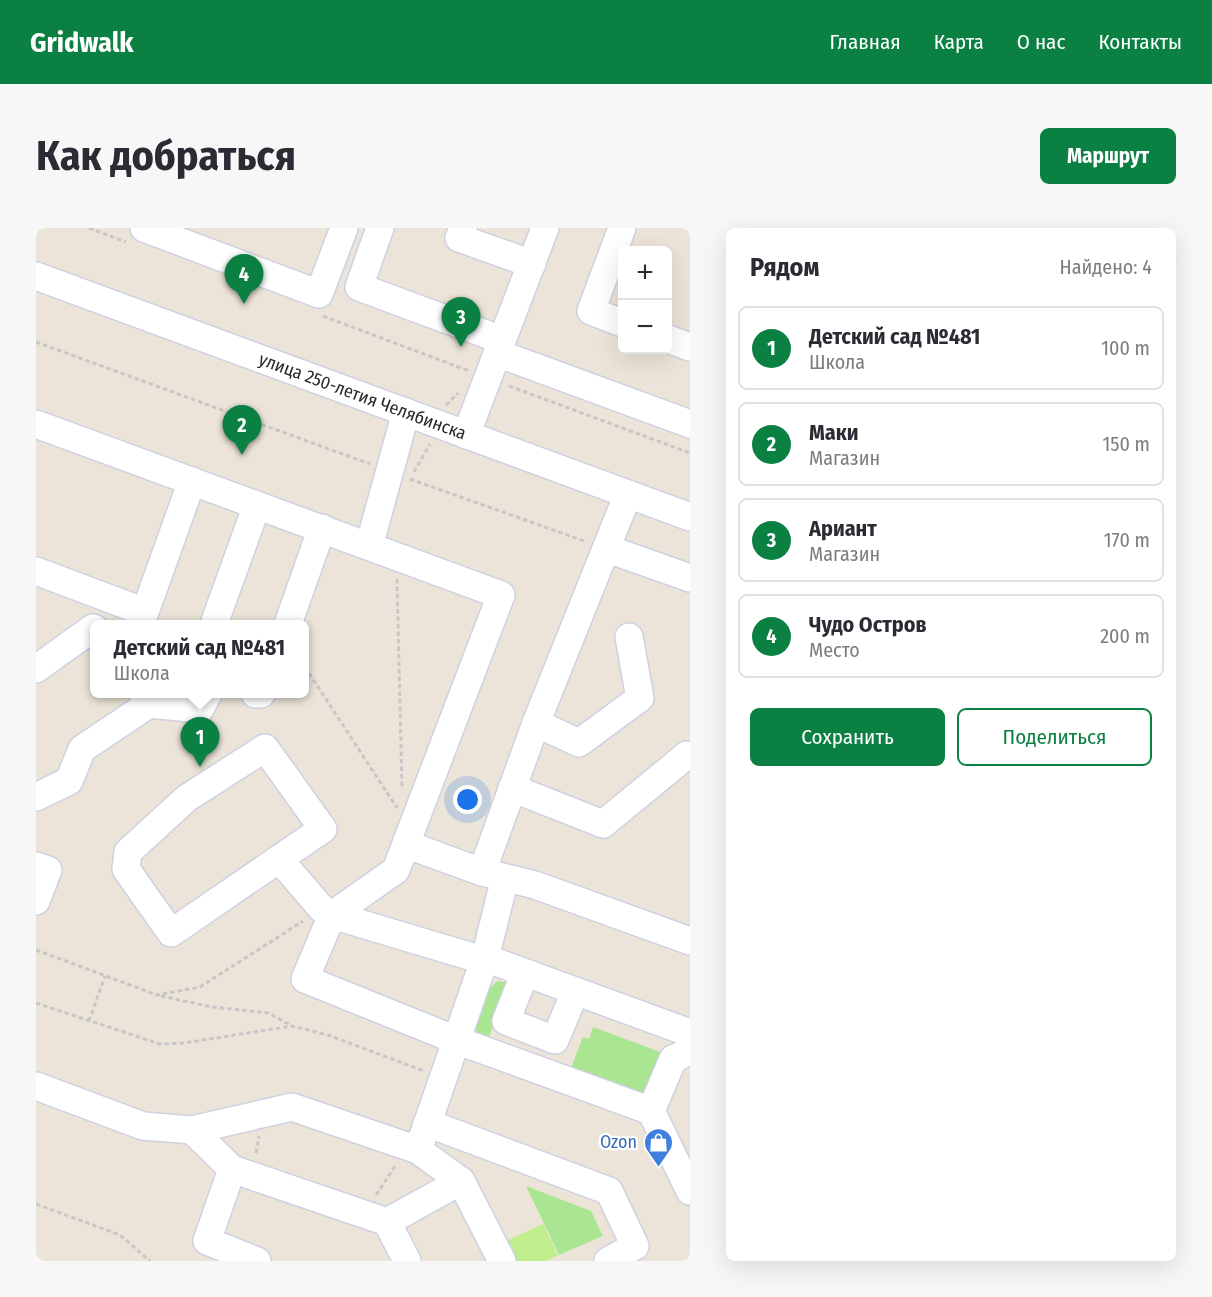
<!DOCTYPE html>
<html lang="ru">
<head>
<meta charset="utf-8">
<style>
	:root { --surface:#fff; --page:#f7f7f7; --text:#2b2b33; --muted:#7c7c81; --line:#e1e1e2; --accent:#0b8043 }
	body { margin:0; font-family:"Fira Sans Condensed",sans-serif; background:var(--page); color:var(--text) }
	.controls { position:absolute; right:18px; top:18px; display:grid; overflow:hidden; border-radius:9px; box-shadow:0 6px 24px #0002 }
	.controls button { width:54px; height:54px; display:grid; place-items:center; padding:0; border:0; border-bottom:2px solid var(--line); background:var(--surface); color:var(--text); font:30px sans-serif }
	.you { position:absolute; left:432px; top:572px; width:21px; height:21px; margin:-15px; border:4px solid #fff; border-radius:50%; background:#1a73e8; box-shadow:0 0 0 9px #1a73e833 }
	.badge { display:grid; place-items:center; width:39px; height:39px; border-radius:50%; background:var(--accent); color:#fff; font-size:20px; font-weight:700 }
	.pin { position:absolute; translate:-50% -50px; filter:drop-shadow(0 2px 3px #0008) }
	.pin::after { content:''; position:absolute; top:32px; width:21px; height:18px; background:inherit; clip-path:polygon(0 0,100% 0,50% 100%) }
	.popup { position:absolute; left:54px; top:392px; width:219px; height:78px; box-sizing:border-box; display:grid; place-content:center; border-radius:9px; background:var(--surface); filter:drop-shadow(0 2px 4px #0005); font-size:20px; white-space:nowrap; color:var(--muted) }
	.popup b { font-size:22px; color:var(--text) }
	.popup::after { content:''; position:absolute; left:50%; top:100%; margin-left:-12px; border:12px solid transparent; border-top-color:var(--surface) }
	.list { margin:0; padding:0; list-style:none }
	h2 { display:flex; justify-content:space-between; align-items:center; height:78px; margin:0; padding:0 24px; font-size:26px }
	h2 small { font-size:20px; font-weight:400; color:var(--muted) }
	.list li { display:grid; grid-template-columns:39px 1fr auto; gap:18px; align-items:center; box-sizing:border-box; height:84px; margin:0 12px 12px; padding:0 12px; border:2px solid var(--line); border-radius:9px }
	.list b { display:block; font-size:22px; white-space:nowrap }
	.list p { margin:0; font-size:20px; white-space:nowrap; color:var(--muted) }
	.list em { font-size:20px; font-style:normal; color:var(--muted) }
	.actions { display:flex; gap:12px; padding:18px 24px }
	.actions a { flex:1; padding:14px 0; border:2px solid var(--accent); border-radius:9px; text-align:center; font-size:21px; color:var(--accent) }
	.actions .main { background:var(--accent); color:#fff }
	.map { position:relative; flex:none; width:654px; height:1033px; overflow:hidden; border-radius:9px }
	header { display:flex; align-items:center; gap:36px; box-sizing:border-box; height:84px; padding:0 30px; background:var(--accent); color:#fff }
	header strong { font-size:28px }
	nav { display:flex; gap:33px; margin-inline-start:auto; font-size:21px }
	.intro { display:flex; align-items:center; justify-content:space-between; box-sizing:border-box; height:144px; padding:0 36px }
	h1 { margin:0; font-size:42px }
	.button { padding:15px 27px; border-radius:9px; background:var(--accent); color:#fff; font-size:21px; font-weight:700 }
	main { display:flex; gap:36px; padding:0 36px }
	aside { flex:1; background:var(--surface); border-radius:9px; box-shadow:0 6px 24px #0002 }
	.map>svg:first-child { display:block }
</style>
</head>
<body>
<header>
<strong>Gridwalk</strong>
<nav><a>Главная</a><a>Карта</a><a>О нас</a><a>Контакты</a></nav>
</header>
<div class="intro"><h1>Как добраться</h1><a class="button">Маршрут</a></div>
<main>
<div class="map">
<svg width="654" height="1033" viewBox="0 0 654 1033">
	<rect width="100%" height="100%" fill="#ece4d8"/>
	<path fill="#aae691" d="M 462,753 L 474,755 L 452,811 L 442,808 C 435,792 448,762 462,753 Z
		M 557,799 L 627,825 L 612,867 L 542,841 L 540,847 L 533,845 L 547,809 L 553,811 Z
		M 490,958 L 555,983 L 567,1008 L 523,1027 Z"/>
	<path fill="#c0ee8c" d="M 507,996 L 522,1027 L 510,1033 L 480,1033 L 470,1013 Z"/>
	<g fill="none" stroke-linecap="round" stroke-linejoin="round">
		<defs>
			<g id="minor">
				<path d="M 108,0 L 283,66 L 308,0"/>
				<path d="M 344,0 L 323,59 L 466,112"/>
				<path d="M 427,0 L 423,10 L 496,36"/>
				<path d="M 586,0 L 555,83 L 586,95"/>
				<path id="s1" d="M 0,48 L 654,289"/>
				<path d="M 632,111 L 654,119"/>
				<path d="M 461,125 L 654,196"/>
				<path d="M 0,196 L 465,367 L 360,642 L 296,687 L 269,751 L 420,812 L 615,883 L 654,963"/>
				<path d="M 430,207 L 509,0"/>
				<path d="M 333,318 L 370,184"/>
				<path d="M 572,321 L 654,350"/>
				<path d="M 0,343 L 109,384 L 156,253"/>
				<path d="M 178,396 L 221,277"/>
				<path d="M 252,396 L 286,300"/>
				<path d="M 0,441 L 57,400 L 59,401"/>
				<path d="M 219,466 L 225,466"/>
				<path d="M 113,476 L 164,481 L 172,466"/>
				<path d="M 500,495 L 543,515 L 604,470 L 593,409"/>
				<path d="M 476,560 L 567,596 L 651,527 L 654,529"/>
				<path d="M 0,569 L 33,553 L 46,521 L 113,476 L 107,466"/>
				<path d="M 372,617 L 446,644 L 499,657 L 654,713"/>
				<path d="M 243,631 L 135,705 L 90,641 L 92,624 L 151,570 L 229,520 L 287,601 L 243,631 L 286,681 L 296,687 L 433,728"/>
				<path d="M 0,638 L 12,642 L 0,673"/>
				<path d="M 446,644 L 500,495 L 592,266"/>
				<path d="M 449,730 L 654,805"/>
				<path d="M 489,745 L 470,793 L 519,812 L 539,764"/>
				<path d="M 0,858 L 107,898 L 156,902 L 256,879 L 382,922 L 425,953 L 466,1033"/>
				<path d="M 615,883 L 637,831 L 654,823"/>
				<path d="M 391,895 L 573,963 L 599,1018 L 572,1033"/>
				<path d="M 156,902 L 196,941 L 351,994 L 425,953"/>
				<path d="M 386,911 L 449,730 L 469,650"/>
				<path d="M 196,941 L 171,1013 L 221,1033"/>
				<path d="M 351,994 L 371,1033"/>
			</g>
		</defs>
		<use href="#minor" stroke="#ced1e2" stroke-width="30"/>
		<path stroke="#c7c7c7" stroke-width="3" stroke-dasharray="4.5 3" stroke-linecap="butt" d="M 53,0 L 90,14
			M 287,88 L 433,143
			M 0,114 L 334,236
			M 473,158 L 654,225
			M 410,177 L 422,165
			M 378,244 L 394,216
			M 374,251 L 551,314
			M 361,351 L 366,560
			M 269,439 L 361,580
			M 0,722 L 121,767 L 164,759 L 267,693
			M 125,768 L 176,779 L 233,785 L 254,797
			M 0,775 L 124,816 L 148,815 L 256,798 L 292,807 L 388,843
			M 53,793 L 69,748
			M 220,925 L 223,908
			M 340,967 L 360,937
			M 0,976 L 84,1007 L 114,1033"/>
		<use href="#minor" stroke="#fff" stroke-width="27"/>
	</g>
	<defs>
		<symbol id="shop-pin" viewBox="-11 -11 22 30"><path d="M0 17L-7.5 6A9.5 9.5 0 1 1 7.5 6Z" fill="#3f7fe0" stroke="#fff"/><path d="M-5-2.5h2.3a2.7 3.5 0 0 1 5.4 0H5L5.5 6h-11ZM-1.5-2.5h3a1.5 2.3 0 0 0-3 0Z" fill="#fff"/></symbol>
	</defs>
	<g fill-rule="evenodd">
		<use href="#shop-pin" x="606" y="898" width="33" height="45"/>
	</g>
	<g text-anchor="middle" stroke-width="4.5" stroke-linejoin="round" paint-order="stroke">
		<g font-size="18" fill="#282828" stroke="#fff">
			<text dy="6" stroke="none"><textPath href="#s1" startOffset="348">улица 250-летия Челябинска</textPath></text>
		</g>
		<g font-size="18" fill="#366cbe" stroke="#fff" text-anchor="end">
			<text x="601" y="920">Ozon</text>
		</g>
	</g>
</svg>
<div class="controls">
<button>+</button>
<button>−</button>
</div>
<div class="you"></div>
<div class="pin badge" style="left:164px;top:539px">1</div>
<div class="popup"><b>Детский сад №481</b>Школа</div>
<div class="pin badge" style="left:206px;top:227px">2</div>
<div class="pin badge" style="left:425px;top:119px">3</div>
<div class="pin badge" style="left:208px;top:76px">4</div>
</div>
<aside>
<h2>Рядом<small>Найдено: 4</small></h2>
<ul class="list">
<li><span class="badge">1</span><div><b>Детский сад №481</b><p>Школа</p></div><em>100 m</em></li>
<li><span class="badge">2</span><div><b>Маки</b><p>Магазин</p></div><em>150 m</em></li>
<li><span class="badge">3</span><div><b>Ариант</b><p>Магазин</p></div><em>170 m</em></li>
<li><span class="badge">4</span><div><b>Чудо Остров</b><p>Место</p></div><em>200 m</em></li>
</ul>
<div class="actions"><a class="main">Сохранить</a><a>Поделиться</a></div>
</aside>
</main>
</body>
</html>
